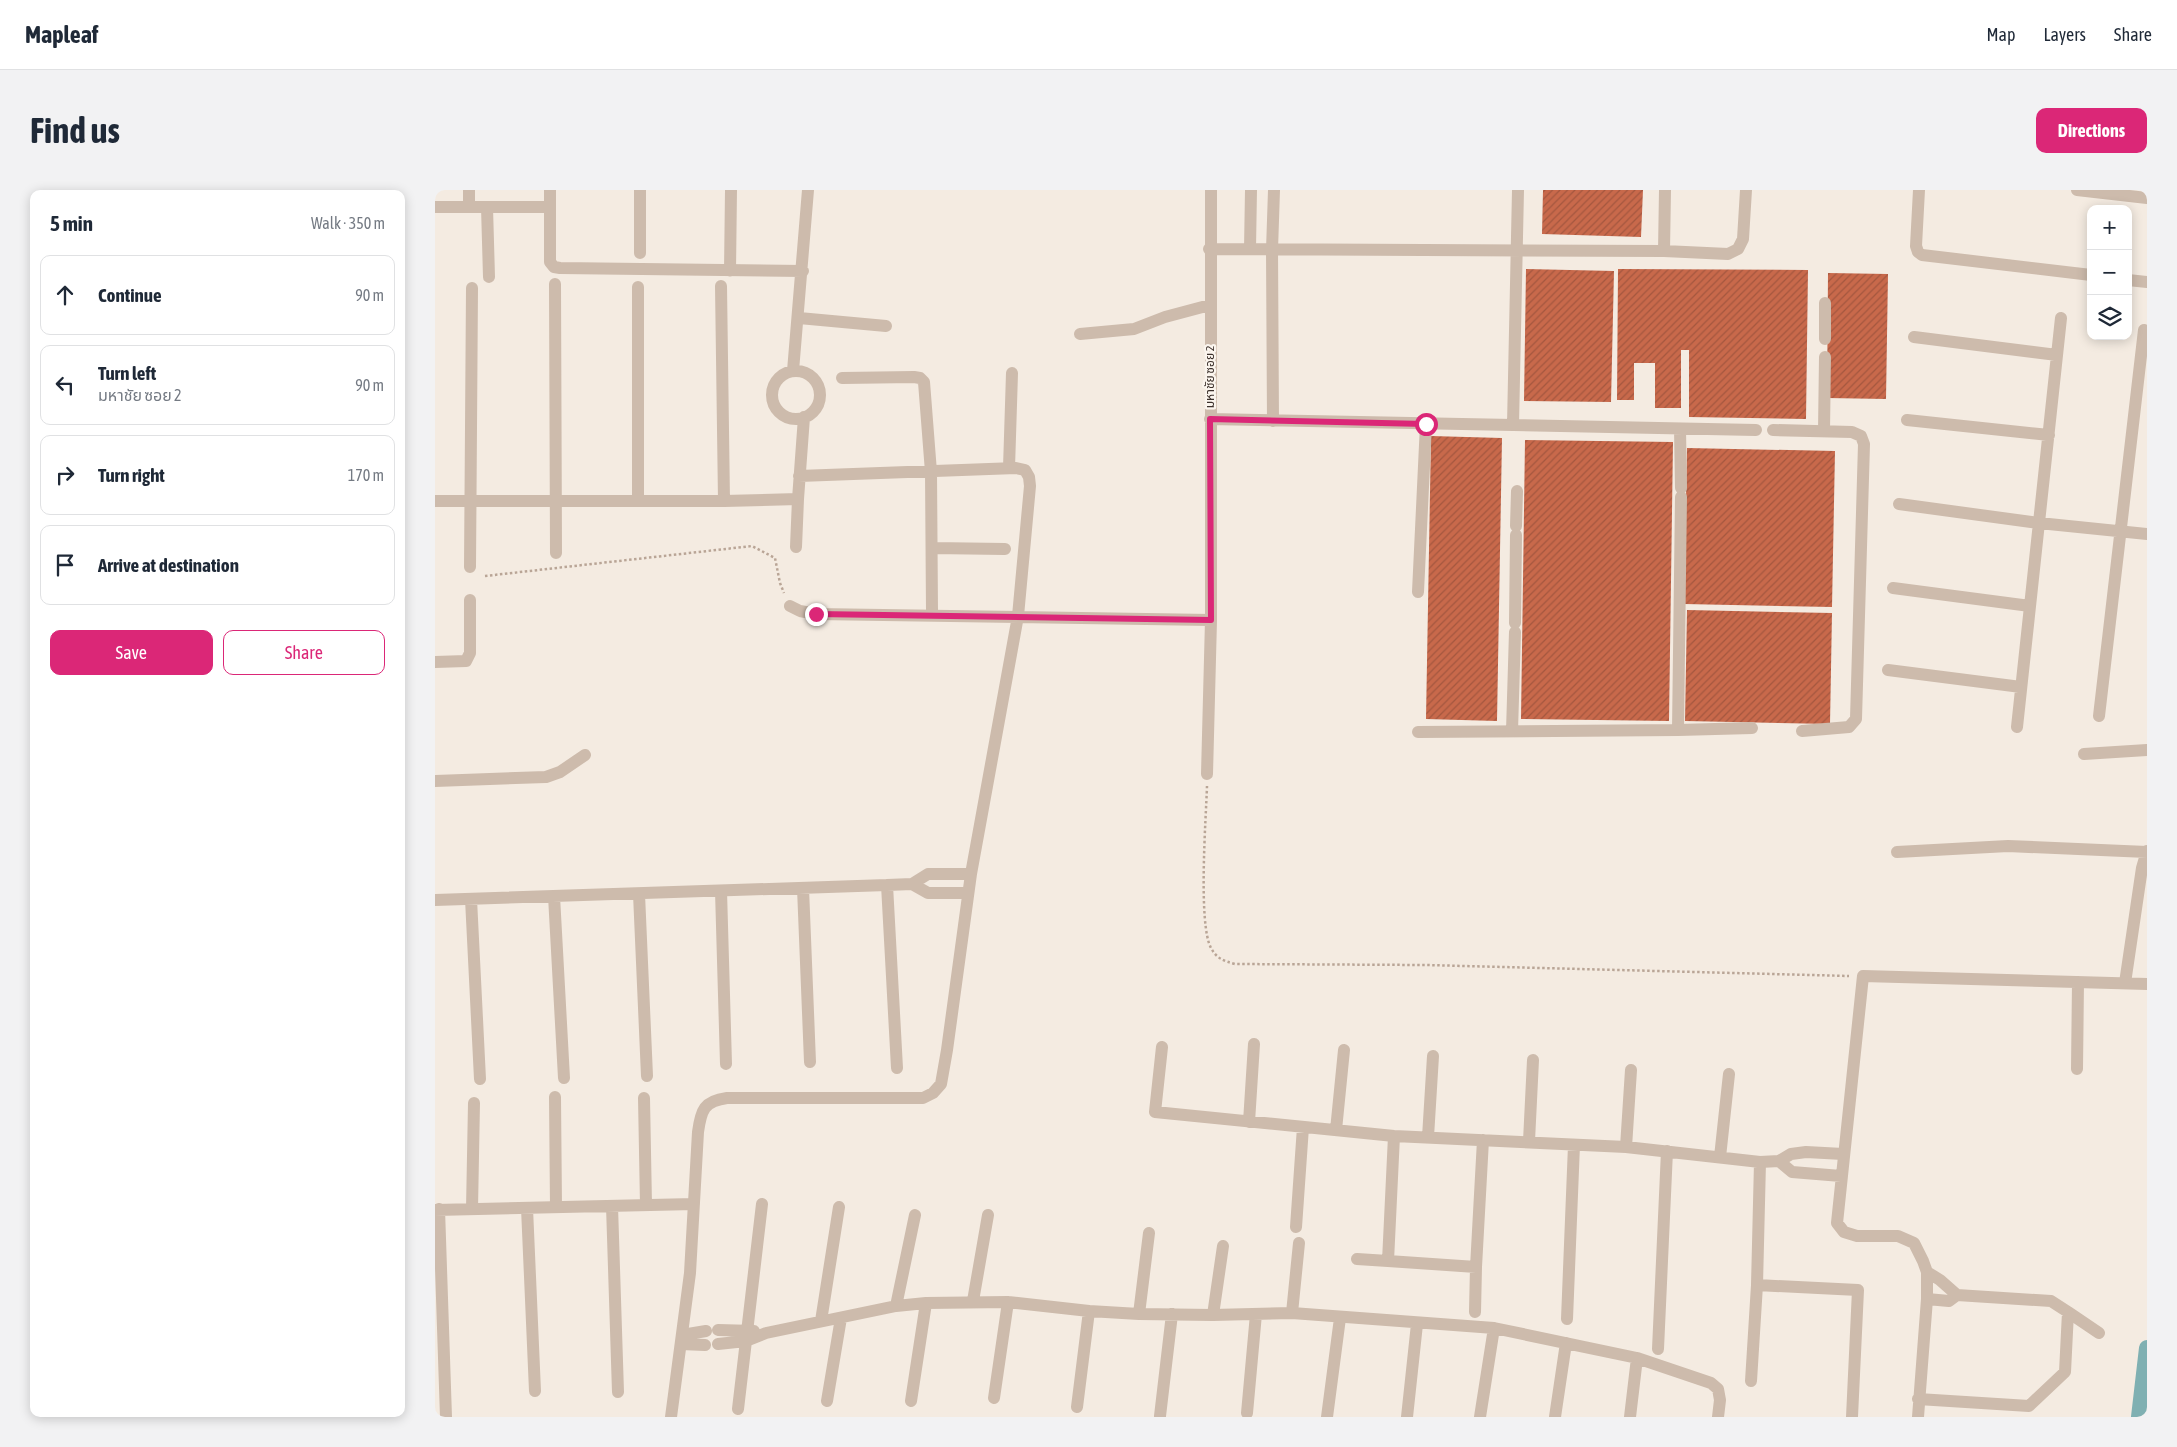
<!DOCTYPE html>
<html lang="en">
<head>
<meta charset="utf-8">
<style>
	:root { --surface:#fff; --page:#f2f2f3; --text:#1f2937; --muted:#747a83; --line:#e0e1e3; --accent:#db2777 }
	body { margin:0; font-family:"Asap Condensed","Noto Sans Thai",sans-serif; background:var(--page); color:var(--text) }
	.controls { position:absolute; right:15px; top:15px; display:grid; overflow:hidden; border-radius:10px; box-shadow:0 2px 12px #0003 }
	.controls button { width:45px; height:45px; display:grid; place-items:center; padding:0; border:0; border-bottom:1px solid var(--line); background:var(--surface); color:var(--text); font:25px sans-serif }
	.stop { position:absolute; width:15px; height:15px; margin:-11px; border:4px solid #db2777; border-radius:50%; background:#fff }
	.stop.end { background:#db2777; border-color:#fff; box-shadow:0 1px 5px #0008 }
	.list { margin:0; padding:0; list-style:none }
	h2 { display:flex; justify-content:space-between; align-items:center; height:65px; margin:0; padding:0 20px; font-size:21px }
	h2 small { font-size:16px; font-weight:400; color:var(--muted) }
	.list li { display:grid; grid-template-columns:32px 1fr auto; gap:15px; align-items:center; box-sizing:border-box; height:80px; margin:0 10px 10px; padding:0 10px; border:1px solid var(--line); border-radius:10px }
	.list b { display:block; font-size:19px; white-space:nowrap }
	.list p { margin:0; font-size:16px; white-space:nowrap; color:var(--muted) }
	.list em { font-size:16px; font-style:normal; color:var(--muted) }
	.actions { display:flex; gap:10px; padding:15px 20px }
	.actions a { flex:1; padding:11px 0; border:1px solid var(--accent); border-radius:10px; text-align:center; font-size:18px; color:var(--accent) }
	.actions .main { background:var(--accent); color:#fff }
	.icon { flex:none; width:28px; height:28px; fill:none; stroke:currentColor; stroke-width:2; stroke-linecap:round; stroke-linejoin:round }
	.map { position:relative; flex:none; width:1712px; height:1227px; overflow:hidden; border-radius:10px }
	header { display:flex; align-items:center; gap:30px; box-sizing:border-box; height:70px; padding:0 25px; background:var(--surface); border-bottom:1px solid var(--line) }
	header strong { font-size:24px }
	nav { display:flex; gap:28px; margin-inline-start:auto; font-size:18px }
	.intro { display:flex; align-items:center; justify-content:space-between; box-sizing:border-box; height:120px; padding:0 30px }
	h1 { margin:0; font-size:35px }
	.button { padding:12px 22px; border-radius:10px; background:var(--accent); color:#fff; font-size:18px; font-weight:700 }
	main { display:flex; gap:30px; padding:0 30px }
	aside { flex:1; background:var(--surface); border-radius:10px; box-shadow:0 2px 12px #0003 }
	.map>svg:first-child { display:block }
</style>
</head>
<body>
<header>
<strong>Mapleaf</strong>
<nav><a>Map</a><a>Layers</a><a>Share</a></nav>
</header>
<div class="intro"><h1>Find us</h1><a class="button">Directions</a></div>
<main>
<aside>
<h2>5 min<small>Walk · 350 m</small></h2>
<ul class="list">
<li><svg class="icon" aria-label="ahead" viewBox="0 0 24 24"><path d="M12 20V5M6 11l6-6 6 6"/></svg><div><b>Continue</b></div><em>90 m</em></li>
<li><svg class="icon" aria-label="left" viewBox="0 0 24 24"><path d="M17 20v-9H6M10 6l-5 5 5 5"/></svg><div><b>Turn left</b><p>มหาชัย ซอย 2</p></div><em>90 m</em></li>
<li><svg class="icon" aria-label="right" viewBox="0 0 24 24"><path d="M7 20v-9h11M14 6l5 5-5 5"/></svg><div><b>Turn right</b></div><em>170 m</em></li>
<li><svg class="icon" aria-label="arrive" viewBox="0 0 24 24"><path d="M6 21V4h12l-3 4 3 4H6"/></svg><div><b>Arrive at destination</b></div></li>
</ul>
<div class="actions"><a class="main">Save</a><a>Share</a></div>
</aside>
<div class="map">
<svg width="1712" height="1227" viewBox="0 0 1712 1227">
	<defs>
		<pattern id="building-hatch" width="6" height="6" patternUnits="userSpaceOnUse" patternTransform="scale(1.25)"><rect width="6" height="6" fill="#c8694b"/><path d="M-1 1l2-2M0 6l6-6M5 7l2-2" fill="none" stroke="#a4573f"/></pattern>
	</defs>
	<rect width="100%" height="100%" fill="#f4ebe1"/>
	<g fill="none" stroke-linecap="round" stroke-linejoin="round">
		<path stroke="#7fb0b2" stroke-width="16" d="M 1704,1227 L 1712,1158"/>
	</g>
	<path fill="url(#building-hatch)" d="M 1108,0 L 1208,0 L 1206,47 L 1107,44 Z
		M 1091,79 L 1179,81 L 1176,212 L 1089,211 Z
		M 1183,79 L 1373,80 L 1371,229 L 1254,227 L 1254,160 L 1246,160 L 1246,218 L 1220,218 L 1220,173 L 1199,173 L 1199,210 L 1182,210 Z
		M 1393,83 L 1453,84 L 1451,209 L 1392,208 Z
		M 996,246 L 1067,248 L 1062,531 L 991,529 Z
		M 1090,250 L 1238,252 L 1234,531 L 1086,529 Z
		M 1252,258 L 1400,261 L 1397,417 L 1249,414 Z
		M 1252,420 L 1397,423 L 1395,534 L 1250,531 Z"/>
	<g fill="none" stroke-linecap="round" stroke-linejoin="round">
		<path stroke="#b9a596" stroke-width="2.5" stroke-dasharray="2.5 2.5" stroke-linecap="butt" d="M 50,386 L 317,356 L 340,368 L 345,393 L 349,403
			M 772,596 C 771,628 763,734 776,758 C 782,769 789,771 800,774 L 991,775 L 1414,786"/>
		<path stroke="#cdbbac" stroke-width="12" d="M 115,0 L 115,72 L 119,77 L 125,78 L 368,81
			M 1484,0 L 1481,56 L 1483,62 L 1487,65 L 1656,85
			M 1642,0 L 1712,8
			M 0,17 L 115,17
			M 34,17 L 34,0
			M 52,17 L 54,87
			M 774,59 L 1229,61 L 1293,64 L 1303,59 L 1308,49 L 1311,0
			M 815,59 L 816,0
			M 1229,61 L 1230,0
			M 205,63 L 205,0
			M 295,81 L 296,0
			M 1693,90 L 1712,92
			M 120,94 L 121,363
			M 286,96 L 289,311
			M 203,97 L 203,311
			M 364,128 L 451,136
			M 645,144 L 699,139 L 730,127 L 775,115
			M 1479,147 L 1622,165
			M 1390,149 L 1390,113
			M 358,181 L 373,0
			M337 205a24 24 0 1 1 48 0a24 24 0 1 1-48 0Z
			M 407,188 L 479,187 L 485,188 L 489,192 L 496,282 L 497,421
			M 775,229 L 1321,240
			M 1472,230 L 1614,245
			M 838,231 L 837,60 L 839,0
			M 1078,235 L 1083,0
			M 1245,239 L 1246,298
			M 1338,240 L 1417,242 L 1426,246 L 1429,254 L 1421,529 L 1414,537 L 1367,541
			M 1389,241 L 1390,167
			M 574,278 L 577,183
			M 0,311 L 289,311 L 363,309 L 369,227
			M 1464,314 L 1604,333 L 1712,344
			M 1081,336 L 1082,301
			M 361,357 L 363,309
			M 497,358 L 570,359
			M 35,377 L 37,98
			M 1458,398 L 1595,416
			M 983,402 L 991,234
			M 355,416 L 365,421 L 381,424 L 776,430
			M 1080,433 L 1081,345
			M 0,472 L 31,471 L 35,463 L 35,410
			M 1453,480 L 1586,497
			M 1664,526 L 1709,140
			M 1582,537 L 1626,128
			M 1243,540 L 1317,538
			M 1077,541 L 1080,442
			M 983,542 L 1243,540 L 1246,307
			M 1649,564 L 1712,560
			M 772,584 L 776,430 L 776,0
			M 0,591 L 111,587 L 125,582 L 150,565
			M 1462,662 L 1573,656 L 1712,662
			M 477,694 L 493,703 L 533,703
			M 452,695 L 462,878
			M 368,698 L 375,872
			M 286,701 L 291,874
			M 204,704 L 212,886
			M 119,706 L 129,888
			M 36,709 L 45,889
			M 0,710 L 452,695 L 477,694 L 493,684 L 536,684
			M 1690,793 L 1707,678 L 1712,661
			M 727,857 L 720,922 L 959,946 L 1191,957 L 1325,972 L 1322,1095 L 1423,1100 L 1417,1227
			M 1642,879 L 1643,792
			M 120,907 L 121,1017
			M 209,908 L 211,1015
			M 814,932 L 819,854
			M 901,940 L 909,860
			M 959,946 L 953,1071 L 1041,1077 L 1048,950
			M 993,947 L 998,866
			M 1094,951 L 1098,870
			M 1191,957 L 1196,880
			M 1285,967 L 1294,884
			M 1344,971 L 1357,982 L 1406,986
			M 1325,972 L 1344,971 L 1356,964 L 1371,962 L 1408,964
			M 177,1016 L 183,1202
			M 92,1018 L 100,1201
			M 4,1019 L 11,1227
			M 37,1019 L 39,913
			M 0,1020 L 259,1014
			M 861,1037 L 868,937
			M 922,1069 L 953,1071
			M 1492,1109 L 1514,1111 L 1522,1105
			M 538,1111 L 553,1025
			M 461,1116 L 480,1025
			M 1040,1122 L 1041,1077
			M 1633,1122 L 1664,1143
			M 857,1123 L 864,1053
			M 704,1124 L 714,1043
			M 778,1125 L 788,1056
			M 1132,1129 L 1139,955
			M 386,1131 L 404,1017
			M 283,1140 L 319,1141
			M 247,1145 L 271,1141
			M 246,1154 L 270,1155
			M 283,1154 L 311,1151 L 331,1143 L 461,1116 L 491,1113 L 573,1112 L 654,1121 L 704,1124 L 778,1125 L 857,1123 L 1059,1138 L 1202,1168 L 1276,1193 L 1283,1199 L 1285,1210 L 1283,1227
			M 1223,1159 L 1232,961
			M 1316,1191 L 1322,1095
			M 559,1208 L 573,1112
			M 1483,1209 L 1594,1216 L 1630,1182 L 1633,1122 L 1616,1111 L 1522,1105 L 1505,1090 L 1492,1082
			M 392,1211 L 406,1128
			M 476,1211 L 491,1113
			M 642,1217 L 654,1121
			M 303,1219 L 327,1014
			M 812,1223 L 821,1124
			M 725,1226 L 737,1124
			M 236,1227 L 255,1083 L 263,942 C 266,920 269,911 292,908 L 488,908 L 498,903 L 506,894 L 512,860 L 536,684 L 583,426 L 595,296 L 594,287 L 590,280 L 581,278 L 364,286
			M 892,1227 L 905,1128
			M 972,1227 L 982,1134
			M 1045,1227 L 1059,1138
			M 1120,1227 L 1131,1153
			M 1195,1227 L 1202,1168
			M 1483,1227 L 1492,1109 L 1492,1082 L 1488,1071 L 1479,1053 L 1463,1046 L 1422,1046 L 1409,1042 L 1402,1033 L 1428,786 L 1712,794"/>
	</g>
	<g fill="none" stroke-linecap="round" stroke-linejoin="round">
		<path stroke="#db2777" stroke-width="6" d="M 381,424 L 776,430 L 775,229 L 991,234"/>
	</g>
	<g text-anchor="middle" stroke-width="4.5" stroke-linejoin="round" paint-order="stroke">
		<g font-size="12" fill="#3b302b" stroke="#fbf5ee">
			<text transform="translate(775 187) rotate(-90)" y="4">มหาชัย ซอย 2</text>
		</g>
	</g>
</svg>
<div class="controls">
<button>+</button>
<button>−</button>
<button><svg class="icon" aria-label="layers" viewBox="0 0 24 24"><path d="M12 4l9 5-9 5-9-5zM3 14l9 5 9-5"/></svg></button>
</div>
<div class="stop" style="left:991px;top:234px"></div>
<div class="stop end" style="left:381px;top:424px"></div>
</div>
</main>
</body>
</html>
